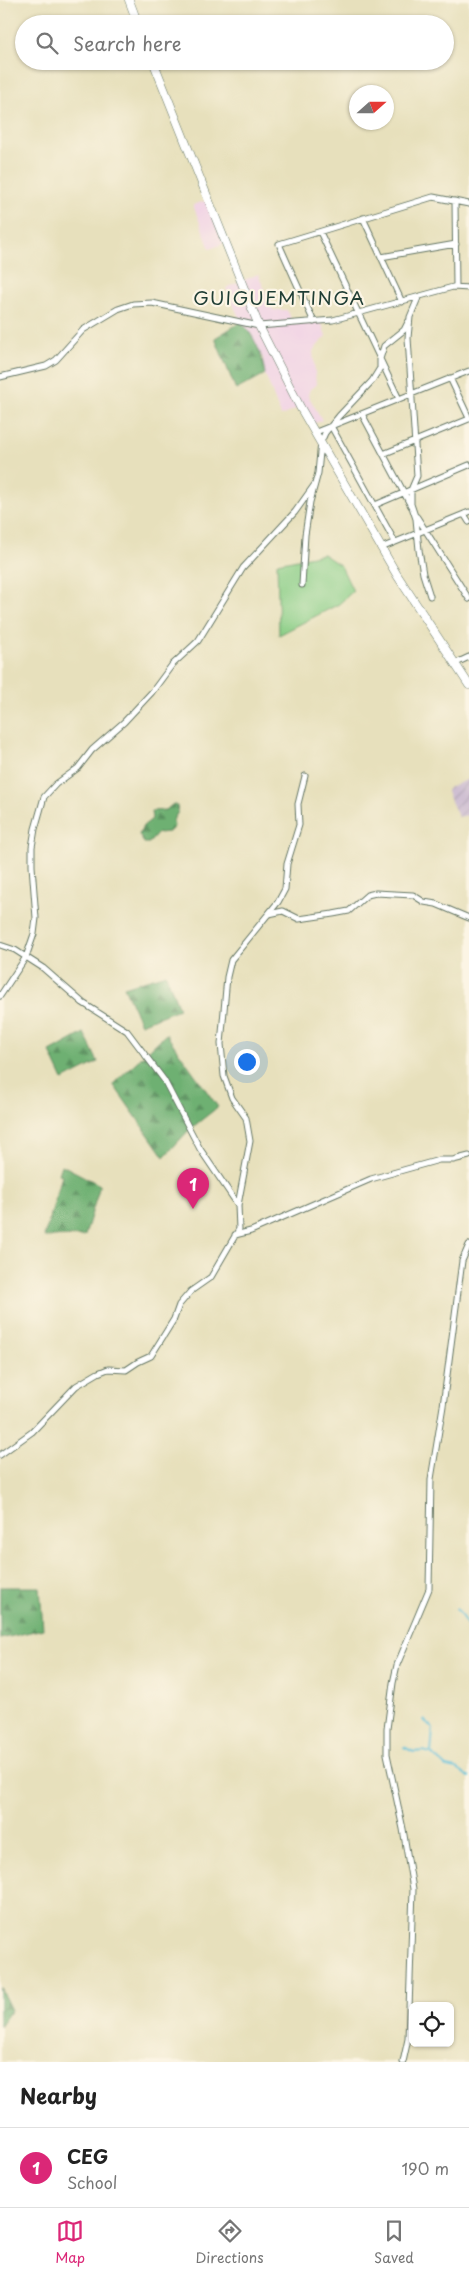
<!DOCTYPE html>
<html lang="en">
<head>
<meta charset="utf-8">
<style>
	:root { --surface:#fff; --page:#f6f6f6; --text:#222; --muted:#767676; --line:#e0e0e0; --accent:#db2777 }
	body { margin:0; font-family:"Playpen Sans",sans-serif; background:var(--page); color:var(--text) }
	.controls { position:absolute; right:15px; bottom:15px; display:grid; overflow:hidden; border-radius:8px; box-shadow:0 1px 4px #0004 }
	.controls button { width:45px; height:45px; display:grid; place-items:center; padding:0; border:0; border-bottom:1px solid var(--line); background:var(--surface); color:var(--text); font:25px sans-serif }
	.compass { position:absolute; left:349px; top:85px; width:45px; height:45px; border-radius:50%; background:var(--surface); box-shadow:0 1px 4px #0004; rotate:69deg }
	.you { position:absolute; left:246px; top:1061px; width:18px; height:18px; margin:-12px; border:4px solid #fff; border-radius:50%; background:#1a73e8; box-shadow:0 0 0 8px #1a73e833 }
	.badge { display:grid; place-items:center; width:32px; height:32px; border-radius:50%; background:var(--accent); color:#fff; font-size:16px; font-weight:700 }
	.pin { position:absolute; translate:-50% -41px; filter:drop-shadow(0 1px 2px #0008) }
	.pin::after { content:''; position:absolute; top:26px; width:18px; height:15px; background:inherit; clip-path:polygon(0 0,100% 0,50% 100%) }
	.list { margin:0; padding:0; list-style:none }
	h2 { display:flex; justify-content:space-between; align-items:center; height:65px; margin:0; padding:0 20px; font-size:21px }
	h2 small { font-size:16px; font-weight:400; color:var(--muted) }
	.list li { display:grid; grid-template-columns:32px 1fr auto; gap:15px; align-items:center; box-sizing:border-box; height:80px; padding:0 20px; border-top:1px solid var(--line) }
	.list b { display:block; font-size:19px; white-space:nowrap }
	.list p { margin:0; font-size:16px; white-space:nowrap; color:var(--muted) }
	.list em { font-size:16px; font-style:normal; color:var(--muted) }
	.icon { flex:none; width:28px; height:28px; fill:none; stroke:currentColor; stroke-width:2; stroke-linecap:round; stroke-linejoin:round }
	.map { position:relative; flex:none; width:469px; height:2062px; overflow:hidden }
	.search { position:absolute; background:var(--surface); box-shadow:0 1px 4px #0004; left:15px; right:15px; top:15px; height:55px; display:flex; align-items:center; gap:12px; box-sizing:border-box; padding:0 18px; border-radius:28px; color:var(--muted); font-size:19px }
	.sheet { height:145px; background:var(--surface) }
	nav { display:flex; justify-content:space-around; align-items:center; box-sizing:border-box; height:70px; border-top:1px solid var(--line); background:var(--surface); font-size:14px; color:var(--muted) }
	nav a { display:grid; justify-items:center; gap:2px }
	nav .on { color:var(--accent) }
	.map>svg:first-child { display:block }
</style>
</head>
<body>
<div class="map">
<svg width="469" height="2062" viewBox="0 0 469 2062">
	<defs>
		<pattern id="industrial-furrows" width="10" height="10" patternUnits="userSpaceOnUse" patternTransform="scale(1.25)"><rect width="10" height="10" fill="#cebed2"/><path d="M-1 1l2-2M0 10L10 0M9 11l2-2" fill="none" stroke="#b0a4b5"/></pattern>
		<pattern id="forest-firs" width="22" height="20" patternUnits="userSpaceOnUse" patternTransform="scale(1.25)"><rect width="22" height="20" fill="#6eb072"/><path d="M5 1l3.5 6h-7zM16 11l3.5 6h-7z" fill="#5a905e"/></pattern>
	</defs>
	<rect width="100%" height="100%" fill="#fcf5e5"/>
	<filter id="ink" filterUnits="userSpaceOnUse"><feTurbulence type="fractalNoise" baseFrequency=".02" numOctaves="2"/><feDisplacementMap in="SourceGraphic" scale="10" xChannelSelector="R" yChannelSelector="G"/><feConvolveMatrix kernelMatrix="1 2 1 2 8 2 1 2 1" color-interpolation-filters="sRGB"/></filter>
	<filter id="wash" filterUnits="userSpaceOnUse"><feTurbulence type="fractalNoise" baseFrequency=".0096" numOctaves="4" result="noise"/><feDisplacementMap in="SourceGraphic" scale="20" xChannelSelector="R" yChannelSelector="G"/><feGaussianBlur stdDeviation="1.12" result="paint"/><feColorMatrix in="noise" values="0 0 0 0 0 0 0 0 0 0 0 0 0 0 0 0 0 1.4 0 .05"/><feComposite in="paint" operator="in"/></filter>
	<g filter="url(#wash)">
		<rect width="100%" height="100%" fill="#e7e0bc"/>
		<path fill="#f0d0e5" d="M 208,200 L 225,243 L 210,249 L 193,205 Z
			M 258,274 L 273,310 L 287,310 L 293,323 L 321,321 L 326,336 L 313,351 L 316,385 L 310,389 L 308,395 L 322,420 L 311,425 L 300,407 L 281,416 L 265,374 L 263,358 L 241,322 L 226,288 Z"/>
		<path fill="url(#industrial-furrows)" d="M 469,779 L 469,815 L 458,817 L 447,792 L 448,788 Z"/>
		<path fill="url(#forest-firs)" stroke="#467653" d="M 241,322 C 255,336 262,354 265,374 L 236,390 L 215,338 Z
			M 173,804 L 177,806 L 178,812 L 173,820 L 174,827 L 169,832 L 158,833 L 149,843 L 144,843 L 139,835 L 143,826 L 152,819 L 151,811 L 166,810 Z
			M 166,974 L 179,1009 L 141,1024 L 124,987 Z
			M 84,1033 L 98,1062 L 63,1080 L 50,1052 Z
			M 166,1034 L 218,1107 L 190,1129 L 164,1157 L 113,1084 Z
			M 62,1165 L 100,1185 L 85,1236 L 44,1237 L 62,1176 L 59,1174 Z
			M 0,1587 L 40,1587 L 43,1629 L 0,1639 Z
			M 0,1988 L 11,2010 L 0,2026 Z"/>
		<path fill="#89cd85" stroke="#54855c" d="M 323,554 L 341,566 L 353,591 L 339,604 L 279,635 L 277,563 Z"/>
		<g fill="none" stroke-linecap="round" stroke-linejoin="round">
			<path stroke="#5abed8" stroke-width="2" d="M 456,1609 C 462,1615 464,1622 469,1627
				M 424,1720 L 433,1729 L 431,1753
				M 404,1747 L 414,1752 L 423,1751 L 431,1753 L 447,1767 L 457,1769 L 469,1777"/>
		</g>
	</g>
	<g filter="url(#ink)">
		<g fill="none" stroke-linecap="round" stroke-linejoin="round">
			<defs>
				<path id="street" d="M 455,201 L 456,287
					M 363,218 L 402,302
					M 320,232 L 399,399
					M 381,257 L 456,244
					M 418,298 L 410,317 L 408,338 L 417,476 L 411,490 L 411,504 L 416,519 L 419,550 L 423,574 L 430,596
					M 314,322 L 279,244 L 433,197 L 469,204
					M 0,377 L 46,366 L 56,360 L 83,330 L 118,309 L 133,304 L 152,303 L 259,326 L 333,320 L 453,287 L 469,288
					M 450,378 L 469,418
					M 362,414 L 411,506
					M 331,426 L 395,542
					M 316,432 L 469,371
					M 383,454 L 469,419
					M 375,505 L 469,465
					M 464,514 L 469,522
					M 417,517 L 469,599
					M 381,548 L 469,512
					M 302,585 L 305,535 L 310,502 L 318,473 L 321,442 L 325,433 L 339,416 L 372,381 L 380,368 L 380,359 L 384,346 L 404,330 L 408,322
					M 454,664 L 469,657
					M 269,914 L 283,911 L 299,919 L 333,914 L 349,911 L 367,895 L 376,893 L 413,895 L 424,902 L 436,904 L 469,918
					M 0,945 L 15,950 L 43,968 L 83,1003 L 127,1031 L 164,1080 L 200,1149 L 238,1205
					M 0,996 L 26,957 L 34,934 L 36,918 L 32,866 L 32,847 L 35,829 L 44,797 L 56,784 L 78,768 L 92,750 L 124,722 L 152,692 L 172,665 L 198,641 L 243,568 L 295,512 L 315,484
					M 235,1235 L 251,1231 L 371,1179 L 439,1160 L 453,1160 L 469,1156
					M 0,1455 L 32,1432 L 76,1386 L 98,1373 L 108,1369 L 126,1370 L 138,1362 L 151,1356 L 174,1319 L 179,1305 L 191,1291 L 211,1277 L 239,1229 L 238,1205 L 250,1141 L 246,1118 L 232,1098 L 224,1076 L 221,1044 L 227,977 L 231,960 L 278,902 L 285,889 L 287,864 L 299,825 L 298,804 L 305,776
					M 403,2062 L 408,2039 L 413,1889 L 403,1829 L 387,1754 L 387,1729 L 393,1683 L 397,1665 L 429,1589 L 431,1479 L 443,1406 L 462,1261 L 469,1245"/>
				<path id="secondary" d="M 129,0 L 138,24
					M 153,61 L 259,326 L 300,407 L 397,575 L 469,685"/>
			</defs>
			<use href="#street" stroke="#657664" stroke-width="7"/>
			<use href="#secondary" stroke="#657664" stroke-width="9"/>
			<use href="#street" stroke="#fff" stroke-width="5"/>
			<use href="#secondary" stroke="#fff" stroke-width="8"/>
		</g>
	</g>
	<g text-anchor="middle" stroke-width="4.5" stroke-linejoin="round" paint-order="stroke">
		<g font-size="19" letter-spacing="1" fill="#1f3d34" stroke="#fcf5e5">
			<text x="279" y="305">GUIGUEMTINGA</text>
		</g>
	</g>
</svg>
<div class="controls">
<button><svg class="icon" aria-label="locate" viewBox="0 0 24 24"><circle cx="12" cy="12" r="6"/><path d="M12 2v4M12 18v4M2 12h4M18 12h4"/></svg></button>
</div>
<svg class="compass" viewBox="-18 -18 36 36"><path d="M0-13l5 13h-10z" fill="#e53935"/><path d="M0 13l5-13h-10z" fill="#767676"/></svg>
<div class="you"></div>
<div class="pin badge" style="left:193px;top:1209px">1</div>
<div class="search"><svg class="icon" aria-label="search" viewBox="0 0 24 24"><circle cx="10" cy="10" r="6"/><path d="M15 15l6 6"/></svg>Search here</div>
</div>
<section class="sheet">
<h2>Nearby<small></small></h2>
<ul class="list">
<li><span class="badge">1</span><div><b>CEG</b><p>School</p></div><em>190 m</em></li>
</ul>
</section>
<nav>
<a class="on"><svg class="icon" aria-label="map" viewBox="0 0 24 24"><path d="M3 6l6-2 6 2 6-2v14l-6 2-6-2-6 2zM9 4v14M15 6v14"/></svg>Map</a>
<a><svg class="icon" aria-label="directions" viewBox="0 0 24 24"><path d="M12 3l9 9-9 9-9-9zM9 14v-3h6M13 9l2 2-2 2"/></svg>Directions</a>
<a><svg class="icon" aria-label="saved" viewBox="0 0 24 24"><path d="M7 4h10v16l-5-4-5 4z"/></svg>Saved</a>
</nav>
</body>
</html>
